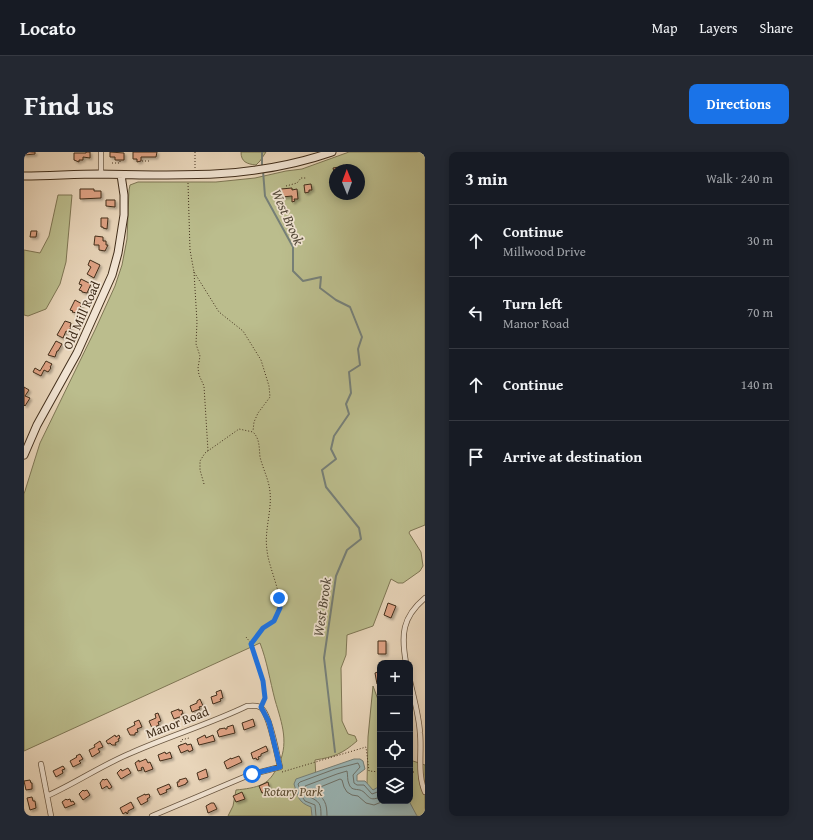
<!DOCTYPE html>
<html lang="en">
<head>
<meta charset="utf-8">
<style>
	:root { --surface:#171b24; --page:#242831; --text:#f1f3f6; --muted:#9ea1a6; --line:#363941; --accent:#1a73e8 }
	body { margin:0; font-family:"Gentium Book Plus",serif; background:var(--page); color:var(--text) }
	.controls { position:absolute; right:12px; bottom:12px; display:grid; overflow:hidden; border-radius:8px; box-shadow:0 2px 10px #0003 }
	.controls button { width:36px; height:36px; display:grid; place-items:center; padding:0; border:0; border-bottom:1px solid var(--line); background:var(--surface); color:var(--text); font:20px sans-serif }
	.compass { position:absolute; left:305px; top:12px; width:36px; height:36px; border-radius:50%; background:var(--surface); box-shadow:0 2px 10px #0003; rotate:359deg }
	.stop { position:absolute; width:12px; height:12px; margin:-9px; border:3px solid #1a73e8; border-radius:50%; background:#fff }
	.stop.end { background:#1a73e8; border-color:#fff; box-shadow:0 1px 4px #0008 }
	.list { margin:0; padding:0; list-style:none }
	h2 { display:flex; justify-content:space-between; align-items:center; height:52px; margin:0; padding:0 16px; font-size:17px }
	h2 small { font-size:13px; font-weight:400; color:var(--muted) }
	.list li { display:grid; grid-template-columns:26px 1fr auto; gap:12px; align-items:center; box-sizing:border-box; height:72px; padding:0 16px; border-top:1px solid var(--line) }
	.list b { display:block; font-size:15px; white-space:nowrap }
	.list p { margin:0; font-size:13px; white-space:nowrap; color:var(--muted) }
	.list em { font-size:13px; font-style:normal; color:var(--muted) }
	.icon { flex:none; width:22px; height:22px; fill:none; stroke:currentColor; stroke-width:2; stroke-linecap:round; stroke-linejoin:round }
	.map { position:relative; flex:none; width:401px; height:664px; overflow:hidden; border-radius:8px }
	header { display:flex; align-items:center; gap:24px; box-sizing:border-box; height:56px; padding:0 20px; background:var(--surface); border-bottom:1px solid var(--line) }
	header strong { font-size:19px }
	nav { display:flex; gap:22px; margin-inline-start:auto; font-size:14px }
	.intro { display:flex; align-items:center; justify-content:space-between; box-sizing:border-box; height:96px; padding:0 24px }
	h1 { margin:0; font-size:28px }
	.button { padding:10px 18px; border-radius:8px; background:var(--accent); color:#fff; font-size:14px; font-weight:700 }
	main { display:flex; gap:24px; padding:0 24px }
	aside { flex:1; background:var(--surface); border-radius:8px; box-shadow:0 2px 10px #0003 }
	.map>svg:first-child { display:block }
</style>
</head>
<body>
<header>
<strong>Locato</strong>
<nav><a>Map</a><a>Layers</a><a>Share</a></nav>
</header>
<div class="intro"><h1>Find us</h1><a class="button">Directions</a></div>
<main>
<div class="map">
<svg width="401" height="664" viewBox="0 0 401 664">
	<defs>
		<filter id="shadow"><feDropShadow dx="2" dy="2" stdDeviation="1" flood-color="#0004"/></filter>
	</defs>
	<rect width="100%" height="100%" fill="#e9d6bb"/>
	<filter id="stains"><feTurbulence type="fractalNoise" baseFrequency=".005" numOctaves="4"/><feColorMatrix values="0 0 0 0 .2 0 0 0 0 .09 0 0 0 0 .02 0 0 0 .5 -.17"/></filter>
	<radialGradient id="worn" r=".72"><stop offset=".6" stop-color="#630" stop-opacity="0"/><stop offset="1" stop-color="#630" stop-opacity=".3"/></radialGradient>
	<path fill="#bbbd8d" stroke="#7e7654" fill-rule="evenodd" d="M 217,0 L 242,0 L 236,9 L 232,13 C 223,12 217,10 217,0 Z
		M 325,0 L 401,0 L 401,373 L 386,379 L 385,381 L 397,400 L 399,414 L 396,419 L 379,431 L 374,431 L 367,427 L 349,474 L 323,483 L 322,503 L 317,516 L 318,569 L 324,582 L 331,584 L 333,589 C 318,602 310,605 291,608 L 294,664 L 204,664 L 209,654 L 212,638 C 221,637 231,636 239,632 C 246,628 249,623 253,616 C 266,592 258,572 251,548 C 246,529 243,509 236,491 L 0,599 L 0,342 L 16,291 L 71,178 L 91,134 L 98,113 L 103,87 L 105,38 L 106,33 L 114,30 L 192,30 L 231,26 L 262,19 L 278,17 ZM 311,18 L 335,18 L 335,42 L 311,42 Z
		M 34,43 L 48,43 L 42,110 L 36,132 L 22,157 L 4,164 L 0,163 L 0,98 L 16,101 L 25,84 Z
		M 349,534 L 356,553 L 356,644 L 340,637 L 343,632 L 344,585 Z
		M 386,608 L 401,613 L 401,664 L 368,664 L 367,649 L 386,649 Z"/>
	<path fill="#9ab7b8" stroke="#768079" d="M 330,607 L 336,607 L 339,609 L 341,617 L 333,623 L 333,629 L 341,629 L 349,638 L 356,634 L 356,649 L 385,649 L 393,664 L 288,664 L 287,655 C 274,650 274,645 270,632 L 272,627 Z"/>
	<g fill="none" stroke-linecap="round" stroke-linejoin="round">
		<path stroke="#6e726a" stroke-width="1" d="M 292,664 L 291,653 L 281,649 L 279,646 L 274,632 L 276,630 L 311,617 L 334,611 L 336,615 L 329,623 L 330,631 L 333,633 L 340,633 L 348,642 L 356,639
			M 297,664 C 297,651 296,650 284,644 L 281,634 L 313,622 L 323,619 C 324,623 323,628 325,632 C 327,638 331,637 336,638 C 345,641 343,651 356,645
			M 303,664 C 303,652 301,645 289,640 L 289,638 L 316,627 L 318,628 L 320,635 L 323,640 L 328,643 L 334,644 L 342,651 L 350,653 L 360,649"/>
		<path stroke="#768079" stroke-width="2" d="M 238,0 L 238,15
			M 239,19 L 241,44 L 269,95 L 269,119 L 279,129 L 297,125 L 296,136 L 312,148 L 326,155 L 338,185 L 334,197 L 336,213 L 325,220 L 327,241 L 322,252 L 325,262 L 310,284 L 307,297 L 312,307 L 298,318 L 302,335 L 335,376 L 337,387 L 323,398 L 312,424 L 300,506 L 311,600"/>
	</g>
	<path fill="#e0a385" stroke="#412e1b" filter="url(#shadow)" d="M 0,0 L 11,0 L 11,2 L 0,3 Z
		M 62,0 L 66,0 L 66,6 L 59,5 L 59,8 L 55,8 L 55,10 L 50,8 L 50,1 L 62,1 Z
		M 86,0 L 100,1 L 100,8 L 91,8 L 91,5 L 86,5 Z
		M 109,0 L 133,0 L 132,5 L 117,5 L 117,9 L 113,10 L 113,7 L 109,7 Z
		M 320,13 L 321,15 L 323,14 L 324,18 L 311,18 L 311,24 L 309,16 L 315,15 L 315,16 L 318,16 L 318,14 Z
		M 287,32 L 288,38 L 285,38 L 285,40 L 281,41 L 280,33 Z
		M 268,36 L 268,38 L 273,37 L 274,47 L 270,47 L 271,49 L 268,50 L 268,44 L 258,45 L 257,37 Z
		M 56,37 L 70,37 L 70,39 L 77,39 L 77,46 L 56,47 Z
		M 82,48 L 91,48 L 91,55 L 82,54 Z
		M 77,66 L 84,66 L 83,77 L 79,76 L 79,75 L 77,75 Z
		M 7,79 L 13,79 L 12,85 L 6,85 Z
		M 71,84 L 79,85 L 79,89 L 82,89 L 82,93 L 84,93 L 81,99 L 75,98 L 75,93 L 70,93 Z
		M 66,108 L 76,113 L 70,126 L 63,122 L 67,115 L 64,113 Z
		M 57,127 L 67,132 L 63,141 L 58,140 L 58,139 L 55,138 L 58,133 L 55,132 Z
		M 51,148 L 58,152 L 53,161 L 48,160 L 49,159 L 46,158 Z
		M 41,169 L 47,171 L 46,175 L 47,175 L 44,180 L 42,179 L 39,186 L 33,183 Z
		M 32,189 L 38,192 L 34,199 L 33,199 L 31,205 L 24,203 Z
		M 22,209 L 28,212 L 26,215 L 27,216 L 24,220 L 20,218 L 17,224 L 9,220 L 11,216 L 16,219 Z
		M 0,235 L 5,238 L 1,244 L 6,246 L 1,254 L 0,253 Z
		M 364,451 L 372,454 L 367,466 L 360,463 Z
		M 354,489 L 362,489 L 362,502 L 354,502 Z
		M 356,519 L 356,532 L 353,532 L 351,521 Z
		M 197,538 L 199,546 L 196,547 L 197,549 L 189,552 L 187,545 L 193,543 L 192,540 Z
		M 176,547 L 179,554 L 175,555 L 176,557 L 168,560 L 166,554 L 173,551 L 173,549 Z
		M 155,557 L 155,559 L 158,558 L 159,562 L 157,562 L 158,564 L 150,567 L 147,560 Z
		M 134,561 L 137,569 L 134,570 L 135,573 L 128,576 L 125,569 L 132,566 L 131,562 Z
		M 229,567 L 231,574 L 220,578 L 218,571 Z
		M 115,568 L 118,575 L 113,577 L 114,580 L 111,581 L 111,583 L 106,583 L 103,577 L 111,573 L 110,570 Z
		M 209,573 L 211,581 L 195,585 L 193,579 L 195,578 L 195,577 L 201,576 L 201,577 L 203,577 L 203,575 Z
		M 91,583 L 92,585 L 95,583 L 96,586 L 94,587 L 95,589 L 91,591 L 92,593 L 88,593 L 86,591 L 84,592 L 82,589 Z
		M 181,583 L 182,586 L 189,583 L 191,589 L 175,593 L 173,587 Z
		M 76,589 L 79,595 L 74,597 L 76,600 L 68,605 L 65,598 L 71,595 L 70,593 Z
		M 162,591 L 163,593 L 167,592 L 169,598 L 165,600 L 164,598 L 157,601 L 154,594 Z
		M 242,594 L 244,599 L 237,602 L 237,604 L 234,605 L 235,607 L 233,608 L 232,606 L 229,607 L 227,601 Z
		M 141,600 L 142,602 L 146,600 L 148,606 L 136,609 L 134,603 Z
		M 56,602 L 59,607 L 55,609 L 57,611 L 49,615 L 46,609 L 53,605 L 52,604 Z
		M 215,604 L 218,610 L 203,617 L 200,610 L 207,606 L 207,607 Z
		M 122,607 L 124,611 L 126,610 L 129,617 L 121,620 L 119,615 L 117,616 L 118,618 L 114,619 L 111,611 L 115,608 L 115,610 Z
		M 39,614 L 41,617 L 38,618 L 39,621 L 32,625 L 29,619 Z
		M 104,616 L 107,621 L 97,627 L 93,621 L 97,617 L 98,619 Z
		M 182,617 L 184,625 L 175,628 L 173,621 Z
		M 162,626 L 164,630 L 162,631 L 162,632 L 154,635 L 153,630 L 155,630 L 155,628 Z
		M 79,627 L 80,628 L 83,627 L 88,635 L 85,637 L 83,634 L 78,637 L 76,631 Z
		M 6,628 L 7,631 L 8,631 L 8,637 L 2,638 L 0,629 Z
		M 244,630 L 246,638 L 238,641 L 235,634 Z
		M 145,632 L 147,636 L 142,638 L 143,640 L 136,643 L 133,637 Z
		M 59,638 L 60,639 L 63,638 L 66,643 L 59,648 L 55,642 Z
		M 218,640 L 221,647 L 212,650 L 209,644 Z
		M 121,642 L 121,643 L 125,642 L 126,645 L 123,647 L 124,649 L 117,653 L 113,646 Z
		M 8,645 L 9,649 L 11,649 L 12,656 L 6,658 L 3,646 Z
		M 42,647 L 43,648 L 46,647 L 47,650 L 49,649 L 51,652 L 41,656 L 38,650 Z
		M 107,650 L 110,656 L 104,659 L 104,661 L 103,662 L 102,660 L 99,662 L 96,656 Z
		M 187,651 L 190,651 L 193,657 L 184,661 L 182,654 Z"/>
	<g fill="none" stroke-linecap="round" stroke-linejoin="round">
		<defs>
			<path id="street" d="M 77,22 L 77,0
				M 382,511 C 377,483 378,465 401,446
				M 386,529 C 390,547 395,564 396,581 C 398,600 393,622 401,640
				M 17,612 L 27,664
				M 23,644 C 52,631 78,613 107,601 C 145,584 186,572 223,554 C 227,554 232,553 236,555 C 245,559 253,603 256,615 L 225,623 L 128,664"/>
			<path id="secondary" d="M 0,24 C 25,24 51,22 76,22 C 156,24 231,27 308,0
				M 0,303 L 13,273 L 53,201 L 88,123 L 94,101 L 100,63 L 100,43 L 97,23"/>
		</defs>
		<use href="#street" stroke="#6b5843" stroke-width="6"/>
		<use href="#secondary" stroke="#412e1b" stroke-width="9"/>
		<path stroke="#412e1b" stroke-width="1" stroke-dasharray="1 2" stroke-linecap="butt" d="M 171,0 L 171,16
			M 118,9 L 126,9
			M 88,11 L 96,11 L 96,8
			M 164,31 L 166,98 L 170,120 L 195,160 L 219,179 L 237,208 L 245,234 L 246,245 L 234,261 L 230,270 L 229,279
			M 262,34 L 273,31 L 277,26 L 282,26
			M 170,120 L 173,170 L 172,192 L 176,204 L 174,216 L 175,223 L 180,234 L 184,299
			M 180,332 L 176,318 L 176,309 L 181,301 L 215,277 L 229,280 C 236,287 235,296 236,305 C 239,317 245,328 246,340 C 248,359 240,379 243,398 C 244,414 259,443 255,458 C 252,471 246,470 238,478 C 234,482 231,487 227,492
			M 222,485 L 226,490 C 231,505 246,536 239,551
			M 157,593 L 157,588 L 165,586
			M 258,620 L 342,595 L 345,619 L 356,620
			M 386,620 L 391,620"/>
		<use href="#street" stroke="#f1e4d3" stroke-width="4.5"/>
		<use href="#secondary" stroke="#f1e4d3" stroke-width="7"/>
	</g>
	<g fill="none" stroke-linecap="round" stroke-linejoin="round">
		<path stroke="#1a73e8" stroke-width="5" d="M 228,622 L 256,615 L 245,570 L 237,555 L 241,546 L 239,529 L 227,492 L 239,476 L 250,469 L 256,456 L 255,446"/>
	</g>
	<g text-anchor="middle" stroke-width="3.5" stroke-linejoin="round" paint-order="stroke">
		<g font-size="13" fill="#412e1b" stroke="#f1e4d3">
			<text transform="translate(57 163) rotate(-66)" y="5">Old Mill Road</text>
			<text transform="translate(153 570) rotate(-21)" y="5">Manor Road</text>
		</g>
		<g font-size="13" font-style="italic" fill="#594b32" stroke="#f1e4d3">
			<text x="269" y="644">Rotary Park</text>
		</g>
		<g font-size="14" font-style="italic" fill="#53493a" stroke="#f1e4d3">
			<text transform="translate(264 65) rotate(66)" y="5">West Brook</text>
			<text transform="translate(298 455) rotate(-82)" y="5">West Brook</text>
		</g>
	</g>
	<rect width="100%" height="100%" filter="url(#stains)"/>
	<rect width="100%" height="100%" fill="url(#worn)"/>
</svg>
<div class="controls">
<button>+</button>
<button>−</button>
<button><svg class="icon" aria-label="locate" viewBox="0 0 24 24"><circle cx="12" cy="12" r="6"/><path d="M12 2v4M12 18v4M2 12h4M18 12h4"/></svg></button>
<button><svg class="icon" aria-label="layers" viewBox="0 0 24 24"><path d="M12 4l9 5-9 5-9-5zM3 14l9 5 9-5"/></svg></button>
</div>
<svg class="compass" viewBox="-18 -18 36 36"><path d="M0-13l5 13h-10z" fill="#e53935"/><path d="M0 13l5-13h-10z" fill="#9ea1a6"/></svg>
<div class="stop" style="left:228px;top:622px"></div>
<div class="stop end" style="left:255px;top:446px"></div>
</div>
<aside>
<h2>3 min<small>Walk · 240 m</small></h2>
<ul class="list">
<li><svg class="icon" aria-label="ahead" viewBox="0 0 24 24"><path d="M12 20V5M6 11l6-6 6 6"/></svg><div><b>Continue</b><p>Millwood Drive</p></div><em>30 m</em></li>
<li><svg class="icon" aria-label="left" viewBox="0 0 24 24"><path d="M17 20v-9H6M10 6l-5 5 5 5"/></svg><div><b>Turn left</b><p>Manor Road</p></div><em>70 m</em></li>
<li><svg class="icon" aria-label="ahead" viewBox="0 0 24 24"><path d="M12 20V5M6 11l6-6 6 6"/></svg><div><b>Continue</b></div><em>140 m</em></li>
<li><svg class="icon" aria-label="arrive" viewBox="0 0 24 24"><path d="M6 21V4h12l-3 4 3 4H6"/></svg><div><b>Arrive at destination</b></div></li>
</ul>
</aside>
</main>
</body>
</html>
